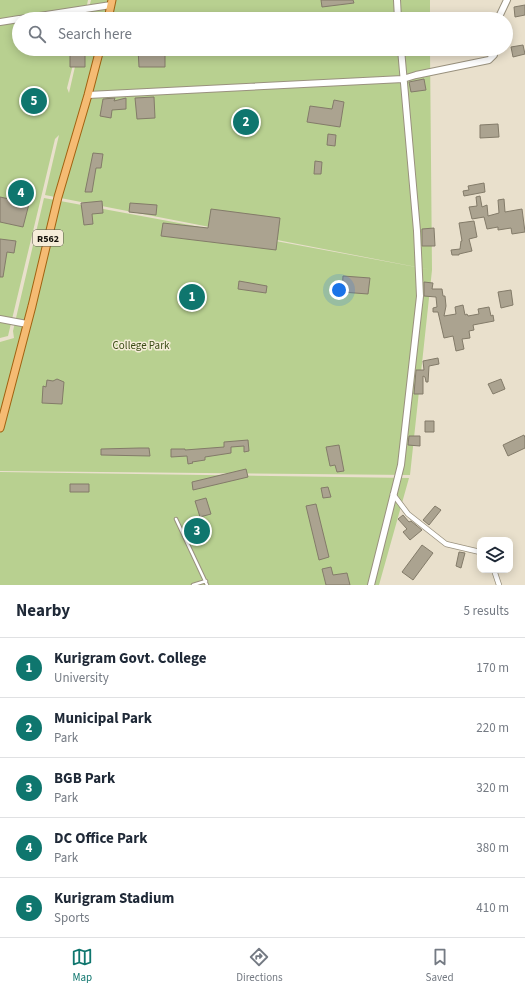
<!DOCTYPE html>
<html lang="en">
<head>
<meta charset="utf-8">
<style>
	:root { --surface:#fff; --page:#f2f2f3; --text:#1f2937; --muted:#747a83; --line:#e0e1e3; --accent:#0f766e }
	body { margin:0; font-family:"Source Sans 3",sans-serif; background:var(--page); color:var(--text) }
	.controls { position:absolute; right:12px; bottom:12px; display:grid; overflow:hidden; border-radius:8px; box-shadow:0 2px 10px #0003 }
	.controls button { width:36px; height:36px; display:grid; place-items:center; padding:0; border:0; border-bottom:1px solid var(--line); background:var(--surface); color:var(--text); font:20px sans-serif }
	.you { position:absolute; left:339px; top:290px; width:14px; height:14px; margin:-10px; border:3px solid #fff; border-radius:50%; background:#1a73e8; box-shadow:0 0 0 6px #1a73e833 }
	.badge { display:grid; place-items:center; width:26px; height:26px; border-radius:50%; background:var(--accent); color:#fff; font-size:13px; font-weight:700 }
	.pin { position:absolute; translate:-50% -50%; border:2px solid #fff; box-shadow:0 1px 4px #0006 }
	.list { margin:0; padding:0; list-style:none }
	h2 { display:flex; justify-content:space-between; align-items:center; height:52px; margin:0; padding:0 16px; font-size:17px }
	h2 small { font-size:13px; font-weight:400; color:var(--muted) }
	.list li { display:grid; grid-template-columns:26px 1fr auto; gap:12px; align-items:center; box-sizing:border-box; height:60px; padding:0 16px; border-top:1px solid var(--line) }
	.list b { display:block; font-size:15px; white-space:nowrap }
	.list p { margin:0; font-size:13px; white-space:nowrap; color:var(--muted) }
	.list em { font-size:13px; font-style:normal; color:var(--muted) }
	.icon { flex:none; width:22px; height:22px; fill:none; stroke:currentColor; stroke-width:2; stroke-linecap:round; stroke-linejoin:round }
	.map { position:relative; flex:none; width:525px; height:585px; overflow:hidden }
	.search { position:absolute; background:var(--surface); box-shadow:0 2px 10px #0003; left:12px; right:12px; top:12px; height:44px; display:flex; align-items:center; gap:10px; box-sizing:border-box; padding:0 14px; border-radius:22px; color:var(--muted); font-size:15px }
	.sheet { height:352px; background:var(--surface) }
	nav { display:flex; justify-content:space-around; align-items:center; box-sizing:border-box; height:56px; border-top:1px solid var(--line); background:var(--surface); font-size:11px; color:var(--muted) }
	nav a { display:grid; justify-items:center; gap:2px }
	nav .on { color:var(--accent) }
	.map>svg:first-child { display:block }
</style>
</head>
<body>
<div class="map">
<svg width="525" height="585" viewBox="0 0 525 585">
	<rect width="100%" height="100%" fill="#e9e0cc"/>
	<path fill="#b8d090" d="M 0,0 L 88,0 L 84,19 L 19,19 L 19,49 L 77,49 L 67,88 L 69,93 L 79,49 L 430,49 L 432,270 L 45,195 L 59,135 L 55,139 L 8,336 L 0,338 Z
		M 91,0 L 430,0 L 430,19 L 86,19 Z
		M 44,198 L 432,270 L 410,475 L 0,471 L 0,342 L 14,338 L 13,331 Z
		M 0,472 L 409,478 L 379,585 L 0,585 Z"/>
	<path fill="#aba390" stroke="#837b69" d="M 321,0 L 353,0 L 354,3 L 322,7 Z
		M 525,5 L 525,15 L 515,17 L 514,7 Z
		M 523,45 L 525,54 L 513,57 L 511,47 Z
		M 70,49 L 85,49 L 85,67 L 70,67 Z
		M 138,49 L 165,49 L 165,67 L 139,67 Z
		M 424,79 L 426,90 L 411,92 L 409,82 Z
		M 154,97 L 155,118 L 137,119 L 135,98 Z
		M 115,98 L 114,101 L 126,98 L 126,109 L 112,110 L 111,118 L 100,116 L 103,99 Z
		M 334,100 L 344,102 L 340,127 L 307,122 L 310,106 L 332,109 Z
		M 498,124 L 499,137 L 480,138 L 480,125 Z
		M 328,134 L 336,135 L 335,146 L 327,145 Z
		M 93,153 L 103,154 L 101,168 L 96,168 L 92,192 L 85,192 Z
		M 315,161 L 322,162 L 321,174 L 314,174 Z
		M 484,183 L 485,192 L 464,196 L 463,191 L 469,190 L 468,186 Z
		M 480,196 L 482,207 L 487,205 L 488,216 L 499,213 L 498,200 L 504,199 L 505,212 L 522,209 L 525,232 L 512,234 L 511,228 L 498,230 L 498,227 L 487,229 L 484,217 L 472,219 L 469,207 L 477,206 L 476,197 Z
		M 0,197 L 23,202 L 24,198 L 30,200 L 23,227 L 0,222 Z
		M 102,201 L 103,213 L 92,214 L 93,224 L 84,225 L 81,203 Z
		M 130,203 L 157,205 L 156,215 L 129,212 Z
		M 211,209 L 280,218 L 276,250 L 161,236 L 163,223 L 208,228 Z
		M 474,221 L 477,237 L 469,239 L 472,251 L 459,254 L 459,255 L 452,255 L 451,250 L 460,249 L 461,241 L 462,241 L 459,223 Z
		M 434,228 L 435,246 L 422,246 L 422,229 Z
		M 0,239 L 16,241 L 14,253 L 7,252 L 3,277 L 0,277 Z
		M 343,276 L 370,278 L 368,294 L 342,292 Z
		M 239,281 L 267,286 L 266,293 L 238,289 Z
		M 424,282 L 433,283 L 432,289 L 442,289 L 443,296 L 445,296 L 446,306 L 444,316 L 456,314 L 455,307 L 463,305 L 465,315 L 467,314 L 468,316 L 479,314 L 478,309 L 489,307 L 491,316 L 493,315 L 494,321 L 473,325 L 474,330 L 469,331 L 470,338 L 462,339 L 464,349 L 456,351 L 453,336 L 444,338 L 438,312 L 433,312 L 433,308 L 437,307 L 436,297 L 424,296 Z
		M 511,290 L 513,305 L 501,308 L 498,292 Z
		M 438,358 L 439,364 L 429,366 L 428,382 L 426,382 L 425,377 L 423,376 L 423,394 L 414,394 L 416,370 L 424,370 L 423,361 Z
		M 57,379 L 64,382 L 62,404 L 42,403 L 43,386 L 46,387 L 47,380 L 53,381 Z
		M 501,379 L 505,389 L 493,394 L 488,384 Z
		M 425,421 L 434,421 L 434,432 L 425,432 Z
		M 524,435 L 525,438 L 525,448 L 508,456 L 503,445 Z
		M 409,436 L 420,436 L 420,446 L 408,445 Z
		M 248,440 L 249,451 L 244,452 L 244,446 L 231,447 L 231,453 L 205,457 L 205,460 L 192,462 L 193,463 L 188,464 L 187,456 L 171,457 L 171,449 L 185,449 L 185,450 L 224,447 L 224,442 Z
		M 339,445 L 344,471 L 337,472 L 335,465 L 330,466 L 326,447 Z
		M 139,448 L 149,448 L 150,456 L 101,455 L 101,449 Z
		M 246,469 L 248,477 L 193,490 L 192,482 Z
		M 70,484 L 89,484 L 89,492 L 70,492 Z
		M 328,487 L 331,497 L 323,498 L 321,488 Z
		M 206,498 L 211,514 L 200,517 L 195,501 Z
		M 316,504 L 329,557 L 319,560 L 306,506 Z
		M 435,506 L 441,510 L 429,525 L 423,520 Z
		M 403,515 L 409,522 L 411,521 L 422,530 L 410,540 L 403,532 L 407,529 L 398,519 Z
		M 422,545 L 433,553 L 413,580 L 402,572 Z
		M 459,552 L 465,553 L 461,568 L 456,566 Z
		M 331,567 L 333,575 L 347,573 L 350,585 L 326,585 L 322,569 Z"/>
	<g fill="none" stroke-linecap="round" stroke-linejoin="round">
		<defs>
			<path id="lane" d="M 176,519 L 207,585
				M 193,585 L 206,581"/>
			<path id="street" d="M 393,494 L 408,514 L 446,544 L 480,552
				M 494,570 L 499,585"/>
			<path id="secondary" d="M 397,0 L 398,19
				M 20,19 L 111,5
				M 498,19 L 507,0
				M 0,22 L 19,19
				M 88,95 L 403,79 L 416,75 L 489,60 L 494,55 L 493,49
				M 0,319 L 27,324
				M 371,585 L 401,465 L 420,296 L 417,231 L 401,49"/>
			<path id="primary" d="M 108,19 L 112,0
				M 0,428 L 32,306 L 58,197 L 88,95 L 100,49"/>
		</defs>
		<use href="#lane" stroke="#99917e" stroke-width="4.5"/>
		<use href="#street" stroke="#99917e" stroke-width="6"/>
		<use href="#secondary" stroke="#99917e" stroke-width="8"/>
		<use href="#primary" stroke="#a16211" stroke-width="9"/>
		<use href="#lane" stroke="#fff" stroke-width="2.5"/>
		<use href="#street" stroke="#fff" stroke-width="4.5"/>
		<use href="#secondary" stroke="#fff" stroke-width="6"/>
		<use href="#primary" stroke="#f5bb73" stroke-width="7"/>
	</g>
	<g text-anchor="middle" stroke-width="3" stroke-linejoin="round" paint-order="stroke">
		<rect fill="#f6edd9" stroke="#575247" stroke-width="1" x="33" y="230" width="30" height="16" rx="3"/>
		<g font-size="10" font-weight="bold" fill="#131009">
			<text x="48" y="242">R562</text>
		</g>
		<g font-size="11" fill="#3a4b14" stroke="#f6edd9">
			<text x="141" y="349">College Park</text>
		</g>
	</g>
</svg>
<div class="controls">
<button><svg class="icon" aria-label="layers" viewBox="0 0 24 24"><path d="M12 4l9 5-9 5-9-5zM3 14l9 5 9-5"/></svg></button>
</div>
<div class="you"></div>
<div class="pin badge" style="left:192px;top:297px">1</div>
<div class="pin badge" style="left:246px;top:122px">2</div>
<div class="pin badge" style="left:197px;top:531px">3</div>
<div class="pin badge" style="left:21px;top:193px">4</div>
<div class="pin badge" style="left:34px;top:101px">5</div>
<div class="search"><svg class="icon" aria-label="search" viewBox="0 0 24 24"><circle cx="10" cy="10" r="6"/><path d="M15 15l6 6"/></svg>Search here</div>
</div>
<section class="sheet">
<h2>Nearby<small>5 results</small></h2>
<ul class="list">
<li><span class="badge">1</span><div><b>Kurigram Govt. College</b><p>University</p></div><em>170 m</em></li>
<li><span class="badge">2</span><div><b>Municipal Park</b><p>Park</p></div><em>220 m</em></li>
<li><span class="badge">3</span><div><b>BGB Park</b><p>Park</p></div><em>320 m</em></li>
<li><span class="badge">4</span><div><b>DC Office Park</b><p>Park</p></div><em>380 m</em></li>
<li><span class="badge">5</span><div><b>Kurigram Stadium</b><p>Sports</p></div><em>410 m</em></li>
</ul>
</section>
<nav>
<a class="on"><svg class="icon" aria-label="map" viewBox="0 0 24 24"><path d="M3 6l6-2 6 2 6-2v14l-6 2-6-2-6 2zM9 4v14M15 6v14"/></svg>Map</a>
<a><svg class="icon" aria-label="directions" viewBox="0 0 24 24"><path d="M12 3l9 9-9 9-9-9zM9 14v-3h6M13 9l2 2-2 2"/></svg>Directions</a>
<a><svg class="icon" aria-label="saved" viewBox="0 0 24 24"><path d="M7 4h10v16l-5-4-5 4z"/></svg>Saved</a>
</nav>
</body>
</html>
